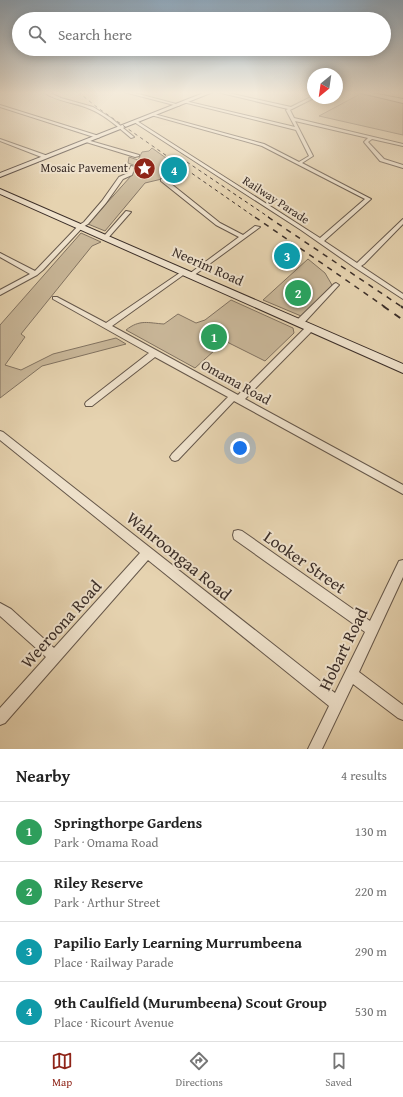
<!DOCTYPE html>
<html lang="en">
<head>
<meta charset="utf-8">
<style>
	:root { --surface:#fff; --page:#f6f6f6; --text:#222; --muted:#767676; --line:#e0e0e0; --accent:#8f2418 }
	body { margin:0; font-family:"Gentium Book Plus",serif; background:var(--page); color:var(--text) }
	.compass { position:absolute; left:307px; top:68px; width:36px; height:36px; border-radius:50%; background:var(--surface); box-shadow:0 2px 10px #0003; rotate:209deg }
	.you { position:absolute; left:240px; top:448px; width:14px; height:14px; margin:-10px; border:3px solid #fff; border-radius:50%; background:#1a73e8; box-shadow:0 0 0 6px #1a73e833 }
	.badge { display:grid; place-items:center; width:26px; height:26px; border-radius:50%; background:var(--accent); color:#fff; font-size:13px; font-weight:700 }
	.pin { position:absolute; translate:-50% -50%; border:2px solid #fff; box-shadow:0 1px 4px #0006 }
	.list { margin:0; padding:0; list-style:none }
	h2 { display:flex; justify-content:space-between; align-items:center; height:52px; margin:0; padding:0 16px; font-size:17px }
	h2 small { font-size:13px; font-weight:400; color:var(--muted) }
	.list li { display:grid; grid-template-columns:26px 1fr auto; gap:12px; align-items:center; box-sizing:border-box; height:60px; padding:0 16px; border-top:1px solid var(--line) }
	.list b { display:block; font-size:15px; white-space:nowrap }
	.list p { margin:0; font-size:13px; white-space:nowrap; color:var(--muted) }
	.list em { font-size:13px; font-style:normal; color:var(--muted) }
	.icon { flex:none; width:22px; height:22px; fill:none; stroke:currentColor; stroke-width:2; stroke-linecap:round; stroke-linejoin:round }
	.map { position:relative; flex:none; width:403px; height:749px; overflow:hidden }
	.search { position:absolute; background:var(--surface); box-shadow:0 2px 10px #0003; left:12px; right:12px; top:12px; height:44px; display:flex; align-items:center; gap:10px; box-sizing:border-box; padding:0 14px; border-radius:22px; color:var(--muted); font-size:15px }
	.sheet { height:292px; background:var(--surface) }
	nav { display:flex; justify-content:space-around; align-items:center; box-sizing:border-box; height:56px; border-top:1px solid var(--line); background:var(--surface); font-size:11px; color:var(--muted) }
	nav a { display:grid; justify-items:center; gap:2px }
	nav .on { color:var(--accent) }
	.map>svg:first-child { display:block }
</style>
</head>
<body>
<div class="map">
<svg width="403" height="749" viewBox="0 0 403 749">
	<rect width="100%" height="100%" fill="#e6d3b0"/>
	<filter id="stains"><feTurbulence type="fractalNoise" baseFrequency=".005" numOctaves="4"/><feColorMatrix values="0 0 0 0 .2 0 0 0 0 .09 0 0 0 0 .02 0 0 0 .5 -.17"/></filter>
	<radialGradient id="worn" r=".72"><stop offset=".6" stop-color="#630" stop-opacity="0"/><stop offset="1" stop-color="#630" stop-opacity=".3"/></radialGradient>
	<path fill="#c9b799" stroke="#827361" d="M 360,94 L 403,102 L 403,135 L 319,116 Z
		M 152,148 L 187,173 L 145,183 L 105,231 L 88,224 L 131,176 L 136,166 L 128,163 L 129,157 L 138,160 L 142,152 L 149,151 Z
		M 81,233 L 101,242 L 92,246 L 21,334 L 25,337 L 5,365 L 21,370 L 53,354 L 116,338 L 126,344 L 42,366 L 0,398 L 0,325 Z
		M 308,259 L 325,273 L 332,285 L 301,316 L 263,300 Z
		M 231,300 L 293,328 L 294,333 L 265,361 L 225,341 L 195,368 L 126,330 C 140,319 148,323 164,324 L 178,314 L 196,323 L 205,320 Z"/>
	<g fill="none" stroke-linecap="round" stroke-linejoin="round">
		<defs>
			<path id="street" d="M 43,92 L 48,92 L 61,98 L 93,107 L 111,118 L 134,137 L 131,138 C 118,127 105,115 90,109 C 75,102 57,102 43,92 Z
				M 124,92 L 131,92 L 180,105 L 178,106 Z
				M 217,92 L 224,92 L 291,107 L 313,96 L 314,98 L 290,110 L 294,118 L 403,144 L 403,146 L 372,139 L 368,142 L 384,159 L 403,165 L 403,168 L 380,161 L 364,142 L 368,138 L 295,121 L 313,156 L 302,163 L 371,199 L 324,241 L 357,263 L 403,219 L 403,224 L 364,264 L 361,266 L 403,294 L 403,299 L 354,267 L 301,230 L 134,122 L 137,121 L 320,238 L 365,199 L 262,146 L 151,115 L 154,114 L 264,144 L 299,162 L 309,156 L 296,130 L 183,102 L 185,101 L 295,127 L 286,110 L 288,109 Z
				M 0,105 L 99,136 L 100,137 L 97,138 L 0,107 Z
				M 0,139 L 48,156 L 48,157 L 44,158 L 0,141 Z
				M 87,140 L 139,155 L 139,156 L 135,157 L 86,142 L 85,141 Z
				M 131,166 L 135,167 L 132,175 L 123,179 L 106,203 L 88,224 L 83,227 L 43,270 L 37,275 L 0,295 L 0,290 L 30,274 L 0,257 L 0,253 L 35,271 L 79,225 L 84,222 L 102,201 L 119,177 L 128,173 Z
				M 161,179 L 165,179 L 220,223 L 243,235 L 255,226 L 260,227 L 193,276 L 189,276 L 189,274 L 239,237 L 216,225 L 161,181 Z
				M 126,211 L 131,212 L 108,238 L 104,238 L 104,236 Z
				M 184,270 L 187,272 L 186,273 L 112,326 L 238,395 L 307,326 L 313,326 L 314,328 L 313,330 L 245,399 L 403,485 L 403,494 L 234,401 L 178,460 L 175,461 L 172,460 L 170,457 L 172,454 L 228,397 L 155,357 L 92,406 L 86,406 L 85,404 L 86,402 L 149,353 L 53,299 L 53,297 L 57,297 L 106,323 Z
				M 336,283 L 339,285 L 338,286 L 302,325 L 296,325 L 295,323 L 296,321 L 334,284 Z
				M 0,431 L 3,432 L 335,693 L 365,632 L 234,539 L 233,535 L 234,531 L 238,530 L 242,531 L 370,621 L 399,561 L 403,560 L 403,577 L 359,672 L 403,705 L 403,720 L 398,718 L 353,684 L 322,749 L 308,749 L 329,706 L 148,560 L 5,723 L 0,725 L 0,708 L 46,657 L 0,616 L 0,603 L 11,609 L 54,648 L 140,553 L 0,440 Z"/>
			<path id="secondary" d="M 206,92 L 213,92 L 0,177 L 0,173 Z
				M 357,92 L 367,92 L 403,99 L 403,103 Z
				M 0,189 L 403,364 L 403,373 L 0,194 Z"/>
		</defs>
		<use href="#street" stroke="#66584b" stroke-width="2"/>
		<use href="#secondary" stroke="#3c2f29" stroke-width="2"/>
		<use href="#street" fill="#efe2cc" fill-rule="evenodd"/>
		<use href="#secondary" fill="#efe2cc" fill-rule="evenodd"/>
		<path stroke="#3c2f29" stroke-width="1" stroke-dasharray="3.5 3.5" stroke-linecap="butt" d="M 78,92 L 98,108 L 256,218
			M 181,158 L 270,218"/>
		<path stroke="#3c2f29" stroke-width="1.5" stroke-dasharray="5.5 5.5" stroke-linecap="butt" d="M 255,217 L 385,307
			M 268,217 L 402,307"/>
		<path stroke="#3c2f29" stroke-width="2" stroke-dasharray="7 7" stroke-linecap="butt" d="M 383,306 L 403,320
			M 401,306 L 403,308"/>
	</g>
	<linearGradient id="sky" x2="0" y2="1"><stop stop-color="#90aabf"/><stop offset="0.47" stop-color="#f4ebdb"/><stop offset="1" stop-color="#f4ebdb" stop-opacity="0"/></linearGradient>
	<rect width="403" height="197" fill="url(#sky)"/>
	<defs>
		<symbol id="sight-disc" viewBox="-11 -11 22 22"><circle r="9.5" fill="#8f2418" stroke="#efe2cc"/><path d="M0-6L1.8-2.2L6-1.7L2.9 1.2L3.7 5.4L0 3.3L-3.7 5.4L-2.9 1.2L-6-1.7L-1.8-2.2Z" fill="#fff"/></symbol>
	</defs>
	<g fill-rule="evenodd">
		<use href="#sight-disc" x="132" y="156" width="25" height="25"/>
	</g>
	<g text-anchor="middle" stroke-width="4" stroke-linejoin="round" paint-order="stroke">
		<g font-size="12" fill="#3c2f29" stroke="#efe2cc" text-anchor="end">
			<text x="128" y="172">Mosaic Pavement</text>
		</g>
		<g font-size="12" fill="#3c2f29" stroke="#efe2cc">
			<text transform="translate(276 200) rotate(33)" y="4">Railway Parade</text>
		</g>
		<g font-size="14" fill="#3c2f29" stroke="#efe2cc">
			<text transform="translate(208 266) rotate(24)" y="5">Neerim Road</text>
			<text transform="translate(236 382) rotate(29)" y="5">Omama Road</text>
		</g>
		<g font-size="17" fill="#3c2f29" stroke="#efe2cc">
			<text transform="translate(179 556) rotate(39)" y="6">Wahroongaa Road</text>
			<text transform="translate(305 562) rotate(35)" y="6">Looker Street</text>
			<text transform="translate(61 624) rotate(-48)" y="6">Weeroona Road</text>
			<text transform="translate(343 649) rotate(-64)" y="6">Hobart Road</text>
		</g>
	</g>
	<rect width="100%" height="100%" filter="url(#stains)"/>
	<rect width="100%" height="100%" fill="url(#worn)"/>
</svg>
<svg class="compass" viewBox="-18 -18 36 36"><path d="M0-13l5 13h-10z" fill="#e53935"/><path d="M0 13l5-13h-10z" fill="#767676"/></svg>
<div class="you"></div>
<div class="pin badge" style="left:214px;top:337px;background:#2e9e5b">1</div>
<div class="pin badge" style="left:298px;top:293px;background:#2e9e5b">2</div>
<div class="pin badge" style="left:287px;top:256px;background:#0f9aa8">3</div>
<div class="pin badge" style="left:174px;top:170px;background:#0f9aa8">4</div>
<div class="search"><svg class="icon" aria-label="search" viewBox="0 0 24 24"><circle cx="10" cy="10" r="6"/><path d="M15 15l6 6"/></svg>Search here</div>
</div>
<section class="sheet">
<h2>Nearby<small>4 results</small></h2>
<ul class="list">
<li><span class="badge" style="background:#2e9e5b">1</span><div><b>Springthorpe Gardens</b><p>Park · Omama Road</p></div><em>130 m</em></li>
<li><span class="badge" style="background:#2e9e5b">2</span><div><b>Riley Reserve</b><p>Park · Arthur Street</p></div><em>220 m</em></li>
<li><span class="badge" style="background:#0f9aa8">3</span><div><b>Papilio Early Learning Murrumbeena</b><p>Place · Railway Parade</p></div><em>290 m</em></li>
<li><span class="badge" style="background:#0f9aa8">4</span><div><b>9th Caulfield (Murumbeena) Scout Group</b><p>Place · Ricourt Avenue</p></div><em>530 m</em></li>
</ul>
</section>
<nav>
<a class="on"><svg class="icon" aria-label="map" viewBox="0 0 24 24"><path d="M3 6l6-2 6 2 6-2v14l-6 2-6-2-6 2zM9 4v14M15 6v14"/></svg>Map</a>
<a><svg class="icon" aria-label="directions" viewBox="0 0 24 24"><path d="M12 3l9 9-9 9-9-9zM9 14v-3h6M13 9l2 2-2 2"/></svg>Directions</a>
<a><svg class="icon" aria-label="saved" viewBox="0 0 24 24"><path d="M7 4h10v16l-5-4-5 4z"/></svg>Saved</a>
</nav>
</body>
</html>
